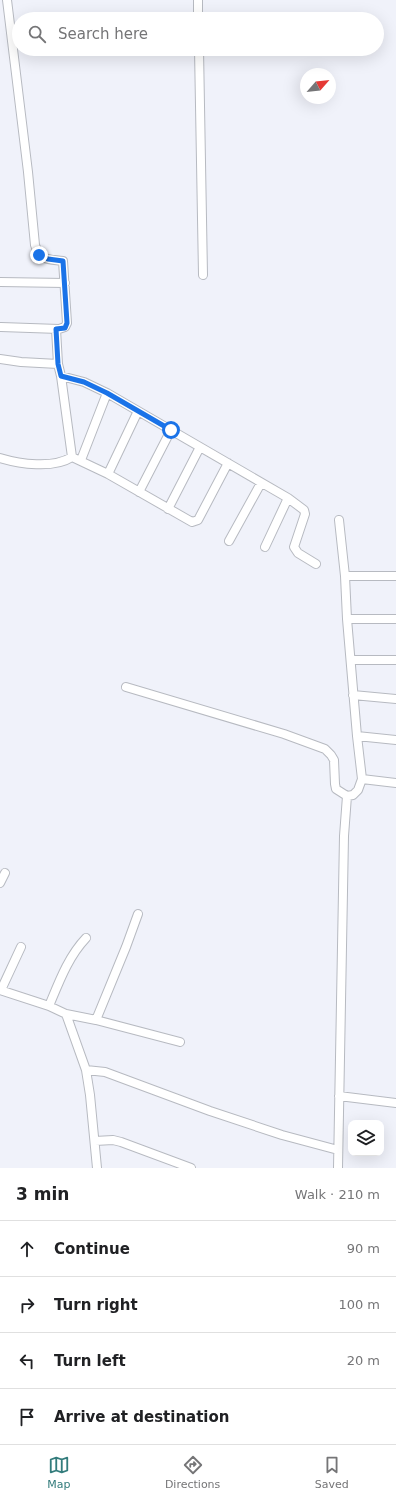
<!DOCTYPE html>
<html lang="en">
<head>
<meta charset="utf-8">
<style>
	:root { --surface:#fff; --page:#f2f2f2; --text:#202124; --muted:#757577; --line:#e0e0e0; --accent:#337c7c }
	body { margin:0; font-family:"DejaVu Sans",sans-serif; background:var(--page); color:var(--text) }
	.controls { position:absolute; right:12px; bottom:12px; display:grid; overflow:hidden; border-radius:8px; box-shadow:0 4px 16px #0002 }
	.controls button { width:36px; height:36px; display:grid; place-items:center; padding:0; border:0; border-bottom:1px solid var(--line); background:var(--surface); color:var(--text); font:20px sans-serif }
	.compass { position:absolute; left:300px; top:68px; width:36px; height:36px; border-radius:50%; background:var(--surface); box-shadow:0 4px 16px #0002; rotate:62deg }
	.stop { position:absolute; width:12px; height:12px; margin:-9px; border:3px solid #1a73e8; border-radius:50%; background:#fff }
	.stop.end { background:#1a73e8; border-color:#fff; box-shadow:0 1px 4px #0008 }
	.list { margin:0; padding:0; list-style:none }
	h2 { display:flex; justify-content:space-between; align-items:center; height:52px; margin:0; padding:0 16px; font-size:17px }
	h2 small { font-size:13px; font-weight:400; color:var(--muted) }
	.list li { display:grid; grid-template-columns:26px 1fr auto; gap:12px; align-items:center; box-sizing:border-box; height:56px; padding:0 16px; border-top:1px solid var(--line) }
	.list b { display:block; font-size:15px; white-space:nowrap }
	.list em { font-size:13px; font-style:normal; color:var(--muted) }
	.icon { flex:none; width:22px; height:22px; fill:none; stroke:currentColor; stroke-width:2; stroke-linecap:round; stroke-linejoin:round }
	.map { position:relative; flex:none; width:396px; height:1168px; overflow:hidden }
	.search { position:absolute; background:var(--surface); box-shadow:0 4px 16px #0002; left:12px; right:12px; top:12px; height:44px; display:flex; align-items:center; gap:10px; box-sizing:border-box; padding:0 14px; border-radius:22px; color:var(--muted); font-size:15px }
	.sheet { height:276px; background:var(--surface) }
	nav { display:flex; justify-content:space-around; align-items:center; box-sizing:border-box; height:56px; border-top:1px solid var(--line); background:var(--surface); font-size:11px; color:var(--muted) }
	nav a { display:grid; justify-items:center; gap:2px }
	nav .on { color:var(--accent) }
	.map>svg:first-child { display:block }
</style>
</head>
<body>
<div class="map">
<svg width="396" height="1168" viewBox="0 0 396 1168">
	<rect width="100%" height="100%" fill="#f0f2fa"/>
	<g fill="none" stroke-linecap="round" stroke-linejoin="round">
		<defs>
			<path id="minor" d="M 198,0 L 198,19
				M 199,49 L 203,275
				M 0,282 L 65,283
				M 1,327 L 59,329 L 65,327 L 67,323 L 63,261 C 49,259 40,261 35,245 L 28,172 L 7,0
				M 56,329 L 58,364
				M 0,359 L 21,362 L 58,364 L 61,376 L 84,382 L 107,393 L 288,498 L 304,510 L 305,514 L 294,547 L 298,553 L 316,564
				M 61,376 L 72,457
				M 0,458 C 20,464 53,469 72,457 L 108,474 L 192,522 L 198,520 L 228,463
				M 81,460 L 107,393
				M 108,474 L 138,411
				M 139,492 L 171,430
				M 168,509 L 200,447
				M 229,541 L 261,483
				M 265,547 L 288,498
				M 345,576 L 396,576
				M 347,619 L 396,619
				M 351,660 L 396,660
				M 126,687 L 284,734 L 325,749 L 331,755 L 334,760 L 335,784 L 336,789 L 347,796
				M 353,695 L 396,699
				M 357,736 L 396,740
				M 362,779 L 396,783
				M 0,883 L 5,873
				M 0,990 L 49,1006 L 66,1014 L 86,1070 L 90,1095 L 97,1168
				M 1,990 L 21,947
				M 49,1006 C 59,982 68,957 86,938
				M 66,1014 L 96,1020 L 126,947 L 138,914
				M 96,1020 L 180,1042
				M 86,1070 L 105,1072 L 210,1111 L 282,1135 L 338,1150
				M 339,1096 L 396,1103
				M 95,1141 L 113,1140 L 121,1142 L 191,1168
				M 338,1168 L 344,836 L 347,796 L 353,795 L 358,790 L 362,779 L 357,736 L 347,619 L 345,576 L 339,520"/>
		</defs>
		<use href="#minor" stroke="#b7bac1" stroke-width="10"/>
		<use href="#minor" stroke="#fff" stroke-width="8"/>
	</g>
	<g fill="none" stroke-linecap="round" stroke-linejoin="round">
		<path stroke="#1a73e8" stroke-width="5" d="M 39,255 L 48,259 L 63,261 L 67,323 L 65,328 L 56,329 L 58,364 L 61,376 L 84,382 L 107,393 L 171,430"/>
	</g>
</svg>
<div class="controls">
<button><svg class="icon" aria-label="layers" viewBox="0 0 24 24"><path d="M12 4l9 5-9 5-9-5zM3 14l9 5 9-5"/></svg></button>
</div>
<svg class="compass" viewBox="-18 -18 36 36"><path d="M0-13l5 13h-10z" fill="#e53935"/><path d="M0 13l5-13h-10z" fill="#757577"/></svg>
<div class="stop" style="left:171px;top:430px"></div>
<div class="stop end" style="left:39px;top:255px"></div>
<div class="search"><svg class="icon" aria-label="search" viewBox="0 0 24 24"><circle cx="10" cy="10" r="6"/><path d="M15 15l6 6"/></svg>Search here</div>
</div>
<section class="sheet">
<h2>3 min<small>Walk · 210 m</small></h2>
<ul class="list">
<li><svg class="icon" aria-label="ahead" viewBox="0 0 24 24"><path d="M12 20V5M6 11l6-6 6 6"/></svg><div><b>Continue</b></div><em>90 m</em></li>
<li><svg class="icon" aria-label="right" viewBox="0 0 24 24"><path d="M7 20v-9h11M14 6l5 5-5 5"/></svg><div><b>Turn right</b></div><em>100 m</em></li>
<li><svg class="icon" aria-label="left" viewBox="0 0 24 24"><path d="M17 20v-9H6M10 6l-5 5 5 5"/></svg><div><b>Turn left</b></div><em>20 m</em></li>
<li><svg class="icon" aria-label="arrive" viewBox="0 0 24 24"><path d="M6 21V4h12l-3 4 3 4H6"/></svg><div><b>Arrive at destination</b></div></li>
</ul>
</section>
<nav>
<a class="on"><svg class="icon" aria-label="map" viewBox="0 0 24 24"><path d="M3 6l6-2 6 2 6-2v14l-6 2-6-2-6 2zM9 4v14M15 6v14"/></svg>Map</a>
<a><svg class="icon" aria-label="directions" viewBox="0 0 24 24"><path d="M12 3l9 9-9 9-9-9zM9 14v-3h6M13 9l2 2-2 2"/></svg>Directions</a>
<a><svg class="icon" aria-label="saved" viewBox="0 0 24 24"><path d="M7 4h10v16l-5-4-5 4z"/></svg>Saved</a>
</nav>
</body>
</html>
